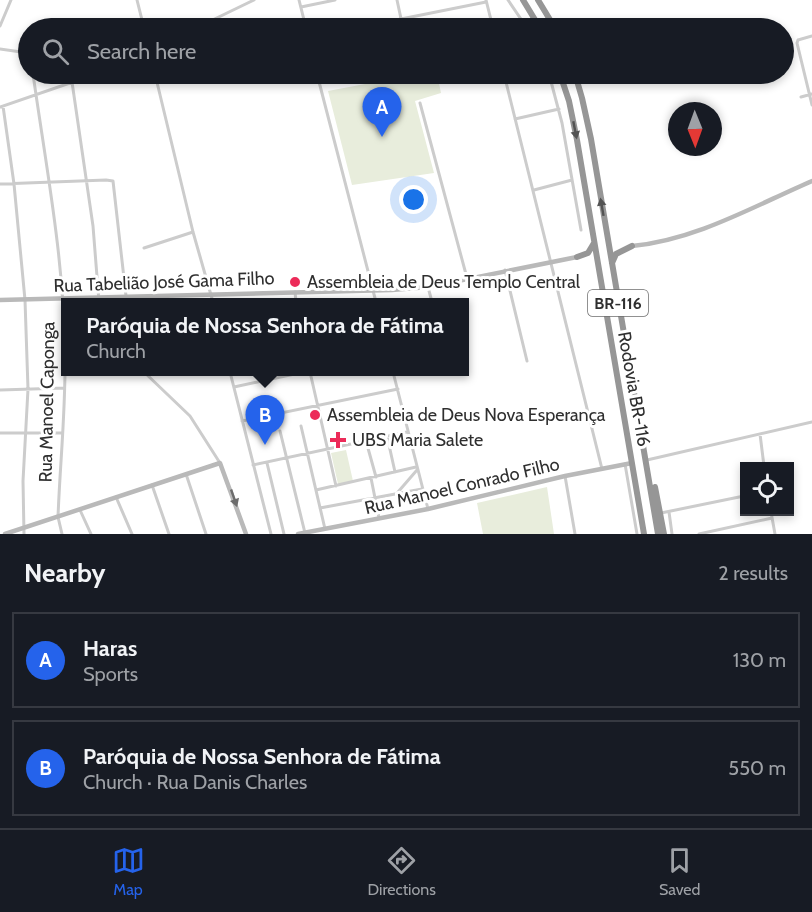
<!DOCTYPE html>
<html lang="en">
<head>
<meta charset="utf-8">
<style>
	:root { --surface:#171b24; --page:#242831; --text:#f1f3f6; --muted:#9ea1a6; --line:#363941; --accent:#2563eb }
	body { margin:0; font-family:Cabin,sans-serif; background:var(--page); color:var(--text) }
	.controls { position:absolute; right:18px; bottom:18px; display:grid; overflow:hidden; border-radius:0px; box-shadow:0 3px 9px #0003 }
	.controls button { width:54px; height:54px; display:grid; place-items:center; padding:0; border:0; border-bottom:2px solid var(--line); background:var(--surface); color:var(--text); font:30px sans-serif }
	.compass { position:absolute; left:668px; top:102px; width:54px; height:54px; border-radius:50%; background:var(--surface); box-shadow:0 3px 9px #0003; rotate:179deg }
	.you { position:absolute; left:414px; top:200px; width:21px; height:21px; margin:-15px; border:4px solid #fff; border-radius:50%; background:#1a73e8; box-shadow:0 0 0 9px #1a73e833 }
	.badge { display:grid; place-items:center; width:39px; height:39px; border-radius:50%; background:var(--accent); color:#fff; font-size:20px; font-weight:700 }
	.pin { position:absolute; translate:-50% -50px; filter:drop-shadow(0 2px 3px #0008) }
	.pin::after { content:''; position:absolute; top:32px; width:21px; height:18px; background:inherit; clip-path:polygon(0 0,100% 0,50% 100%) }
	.popup { position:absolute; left:61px; top:298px; width:408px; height:78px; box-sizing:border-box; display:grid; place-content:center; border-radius:0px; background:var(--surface); filter:drop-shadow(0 2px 4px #0005); font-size:20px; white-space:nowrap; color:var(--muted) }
	.popup b { font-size:22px; color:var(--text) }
	.popup::after { content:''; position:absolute; left:50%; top:100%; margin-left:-12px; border:12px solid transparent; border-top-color:var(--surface) }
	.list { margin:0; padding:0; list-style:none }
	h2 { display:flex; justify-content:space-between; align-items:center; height:78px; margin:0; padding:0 24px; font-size:26px }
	h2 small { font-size:20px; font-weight:400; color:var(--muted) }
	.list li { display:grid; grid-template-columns:39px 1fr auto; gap:18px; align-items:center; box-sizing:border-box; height:96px; margin:0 12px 12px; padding:0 12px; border:2px solid var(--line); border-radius:0px }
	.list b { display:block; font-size:22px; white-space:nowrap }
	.list p { margin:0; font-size:20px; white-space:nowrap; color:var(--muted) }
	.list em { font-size:20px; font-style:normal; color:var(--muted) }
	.icon { flex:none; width:33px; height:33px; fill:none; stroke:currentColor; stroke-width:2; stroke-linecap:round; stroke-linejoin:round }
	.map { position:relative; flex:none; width:812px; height:534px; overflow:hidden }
	.search { position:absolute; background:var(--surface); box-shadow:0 3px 9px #0003; left:18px; right:18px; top:18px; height:66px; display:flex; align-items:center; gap:15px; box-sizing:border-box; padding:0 21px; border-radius:33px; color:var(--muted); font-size:22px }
	.sheet { height:294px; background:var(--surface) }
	nav { display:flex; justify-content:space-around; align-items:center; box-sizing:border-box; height:84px; border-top:2px solid var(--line); background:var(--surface); font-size:16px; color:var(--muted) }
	nav a { display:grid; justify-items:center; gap:3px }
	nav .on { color:var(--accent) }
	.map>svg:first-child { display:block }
</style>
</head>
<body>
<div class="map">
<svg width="812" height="534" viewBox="0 0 812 534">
	<rect width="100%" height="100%" fill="#fff"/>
	<path fill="#e8eddc" d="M 418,74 L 437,74 L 441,93 L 415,101 L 434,173 L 352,185 L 328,91 Z
		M 346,450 L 353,481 L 338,484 L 331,453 Z
		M 547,487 L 554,534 L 483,534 L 477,503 Z"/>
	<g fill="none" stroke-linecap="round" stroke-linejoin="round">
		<path stroke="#ccc" stroke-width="3" d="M 137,0 L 144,28
			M 299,0 L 306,28
			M 397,0 L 403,28
			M 486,0 L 493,28
			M 508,0 L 527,28
			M 301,7 L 335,0
			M 0,26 L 11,0
			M 99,28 L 101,28
			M 196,28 L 254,0
			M 356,28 L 486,2
			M 28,33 L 27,35 L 28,45
			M 812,36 L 798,40 L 797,43 L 812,105
			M 0,49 L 28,53
			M 33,74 C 46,166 64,259 65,353 C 66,408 60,463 58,517 L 62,534
			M 155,74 L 193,232 L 213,302
			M 317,74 L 376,302
			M 504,74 L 602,469
			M 549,74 L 562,123 L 581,230
			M 72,82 L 93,226 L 99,302
			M 801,97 L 812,94
			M 420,103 L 467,278
			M 3,106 L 14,184 L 25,300 L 28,389 L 23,481 L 24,534
			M 0,107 L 96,74
			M 515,119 L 559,109
			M 0,184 L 106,180 L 113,181 L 126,296
			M 534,190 L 572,180
			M 144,248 L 193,232
			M 505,270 L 527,361
			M 428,287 L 432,302
			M 295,292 L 296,302
			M 144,372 L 190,416 L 220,463
			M 230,372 L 271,534
			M 310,372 L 336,486
			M 393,372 L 428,509
			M 234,387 L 304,372
			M 0,390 L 64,388
			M 242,421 L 398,389
			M 301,426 L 325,529
			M 280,431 L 305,533
			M 0,433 L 61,433
			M 760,434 L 764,466
			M 387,436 L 395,472
			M 366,441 L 376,477
			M 647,460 L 812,422
			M 267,463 L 284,534
			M 625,464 L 637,534
			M 253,465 L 407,432
			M 186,474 L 206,534
			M 565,476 L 575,534
			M 371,478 L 379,518
			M 152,485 L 169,534
			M 316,490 L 416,467
			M 398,492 L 417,470
			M 116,497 L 132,534
			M 320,508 L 422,489
			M 80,510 L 91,534
			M 669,512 L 672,534
			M 771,512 L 775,534
			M 661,513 L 744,496
			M 699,534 L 772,518"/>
		<path stroke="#b9b9b9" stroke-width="4.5" d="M 632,246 C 696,240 754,206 812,181
			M 0,300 L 392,290 L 428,287 L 577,257
			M 5,534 L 220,463 L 246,534
			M 298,534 L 428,509 L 565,476 L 632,463"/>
		<path stroke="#969696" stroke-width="6" d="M 523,0 L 540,28
			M 538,0 L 555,28
			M 560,74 L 569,101 L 577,140 L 644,534
			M 575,74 L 582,98 L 591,139 L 658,534
			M 577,257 L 588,253 L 594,243
			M 612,263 L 616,254 L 632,246
			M 655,487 L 664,534"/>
	</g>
	<defs><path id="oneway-solid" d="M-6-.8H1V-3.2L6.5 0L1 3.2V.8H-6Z" transform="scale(1.5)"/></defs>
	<g fill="#535353">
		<use href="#oneway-solid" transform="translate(575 130) rotate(79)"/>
		<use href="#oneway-solid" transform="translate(602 207) rotate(-100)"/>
	</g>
	<use fill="#6d6d6d" href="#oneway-solid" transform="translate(234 498) rotate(71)"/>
	<g fill="#ec2b59" stroke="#fff" stroke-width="2">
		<circle cx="295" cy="282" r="6"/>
		<circle cx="315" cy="415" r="6"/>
		<path d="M335 431h6v6h6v6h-6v6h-6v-6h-6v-6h6z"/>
	</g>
	<g text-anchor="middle" stroke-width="6" stroke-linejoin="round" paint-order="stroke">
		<rect fill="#fff" stroke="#6d6d6d" stroke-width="1.5" x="588" y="290" width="60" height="26" rx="4.5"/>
		<g font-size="16" font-weight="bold" fill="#2f2f2f">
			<text x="618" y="309">BR-116</text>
		</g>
		<g font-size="18" fill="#2f2f2f" stroke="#fff">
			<text transform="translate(164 282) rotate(-2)" y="6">Rua Tabelião José Gama Filho</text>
			<text transform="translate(634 389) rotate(80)" y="6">Rodovia BR-116</text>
			<text transform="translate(47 402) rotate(-89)" y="6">Rua Manoel Caponga</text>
			<text transform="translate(462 486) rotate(-13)" y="6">Rua Manoel Conrado Filho</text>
		</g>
		<g font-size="18" fill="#2f2f2f" stroke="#fff" text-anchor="start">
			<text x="307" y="288">Assembleia de Deus Templo Central</text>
			<text x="327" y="421">Assembleia de Deus Nova Esperança</text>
			<text x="352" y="446">UBS Maria Salete</text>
		</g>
	</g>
</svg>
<div class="controls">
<button><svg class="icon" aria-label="locate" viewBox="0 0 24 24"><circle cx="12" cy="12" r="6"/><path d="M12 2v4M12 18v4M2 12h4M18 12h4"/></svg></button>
</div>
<svg class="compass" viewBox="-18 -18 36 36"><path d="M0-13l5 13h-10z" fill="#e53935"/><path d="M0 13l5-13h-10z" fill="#9ea1a6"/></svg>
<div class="you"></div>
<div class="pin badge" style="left:382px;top:137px">A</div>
<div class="pin badge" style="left:265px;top:445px">B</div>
<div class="popup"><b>Paróquia de Nossa Senhora de Fátima</b>Church</div>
<div class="search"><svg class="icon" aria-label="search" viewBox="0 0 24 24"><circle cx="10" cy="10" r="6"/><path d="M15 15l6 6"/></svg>Search here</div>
</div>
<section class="sheet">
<h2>Nearby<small>2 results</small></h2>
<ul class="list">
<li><span class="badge">A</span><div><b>Haras</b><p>Sports</p></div><em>130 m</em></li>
<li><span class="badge">B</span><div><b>Paróquia de Nossa Senhora de Fátima</b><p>Church · Rua Danis Charles</p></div><em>550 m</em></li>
</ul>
</section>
<nav>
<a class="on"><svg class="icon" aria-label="map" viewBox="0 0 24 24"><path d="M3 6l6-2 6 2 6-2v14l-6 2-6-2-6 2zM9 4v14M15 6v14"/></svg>Map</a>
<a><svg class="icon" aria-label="directions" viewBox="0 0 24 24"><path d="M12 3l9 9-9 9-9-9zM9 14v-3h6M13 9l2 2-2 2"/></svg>Directions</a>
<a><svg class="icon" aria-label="saved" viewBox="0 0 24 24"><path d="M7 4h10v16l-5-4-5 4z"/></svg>Saved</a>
</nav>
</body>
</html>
